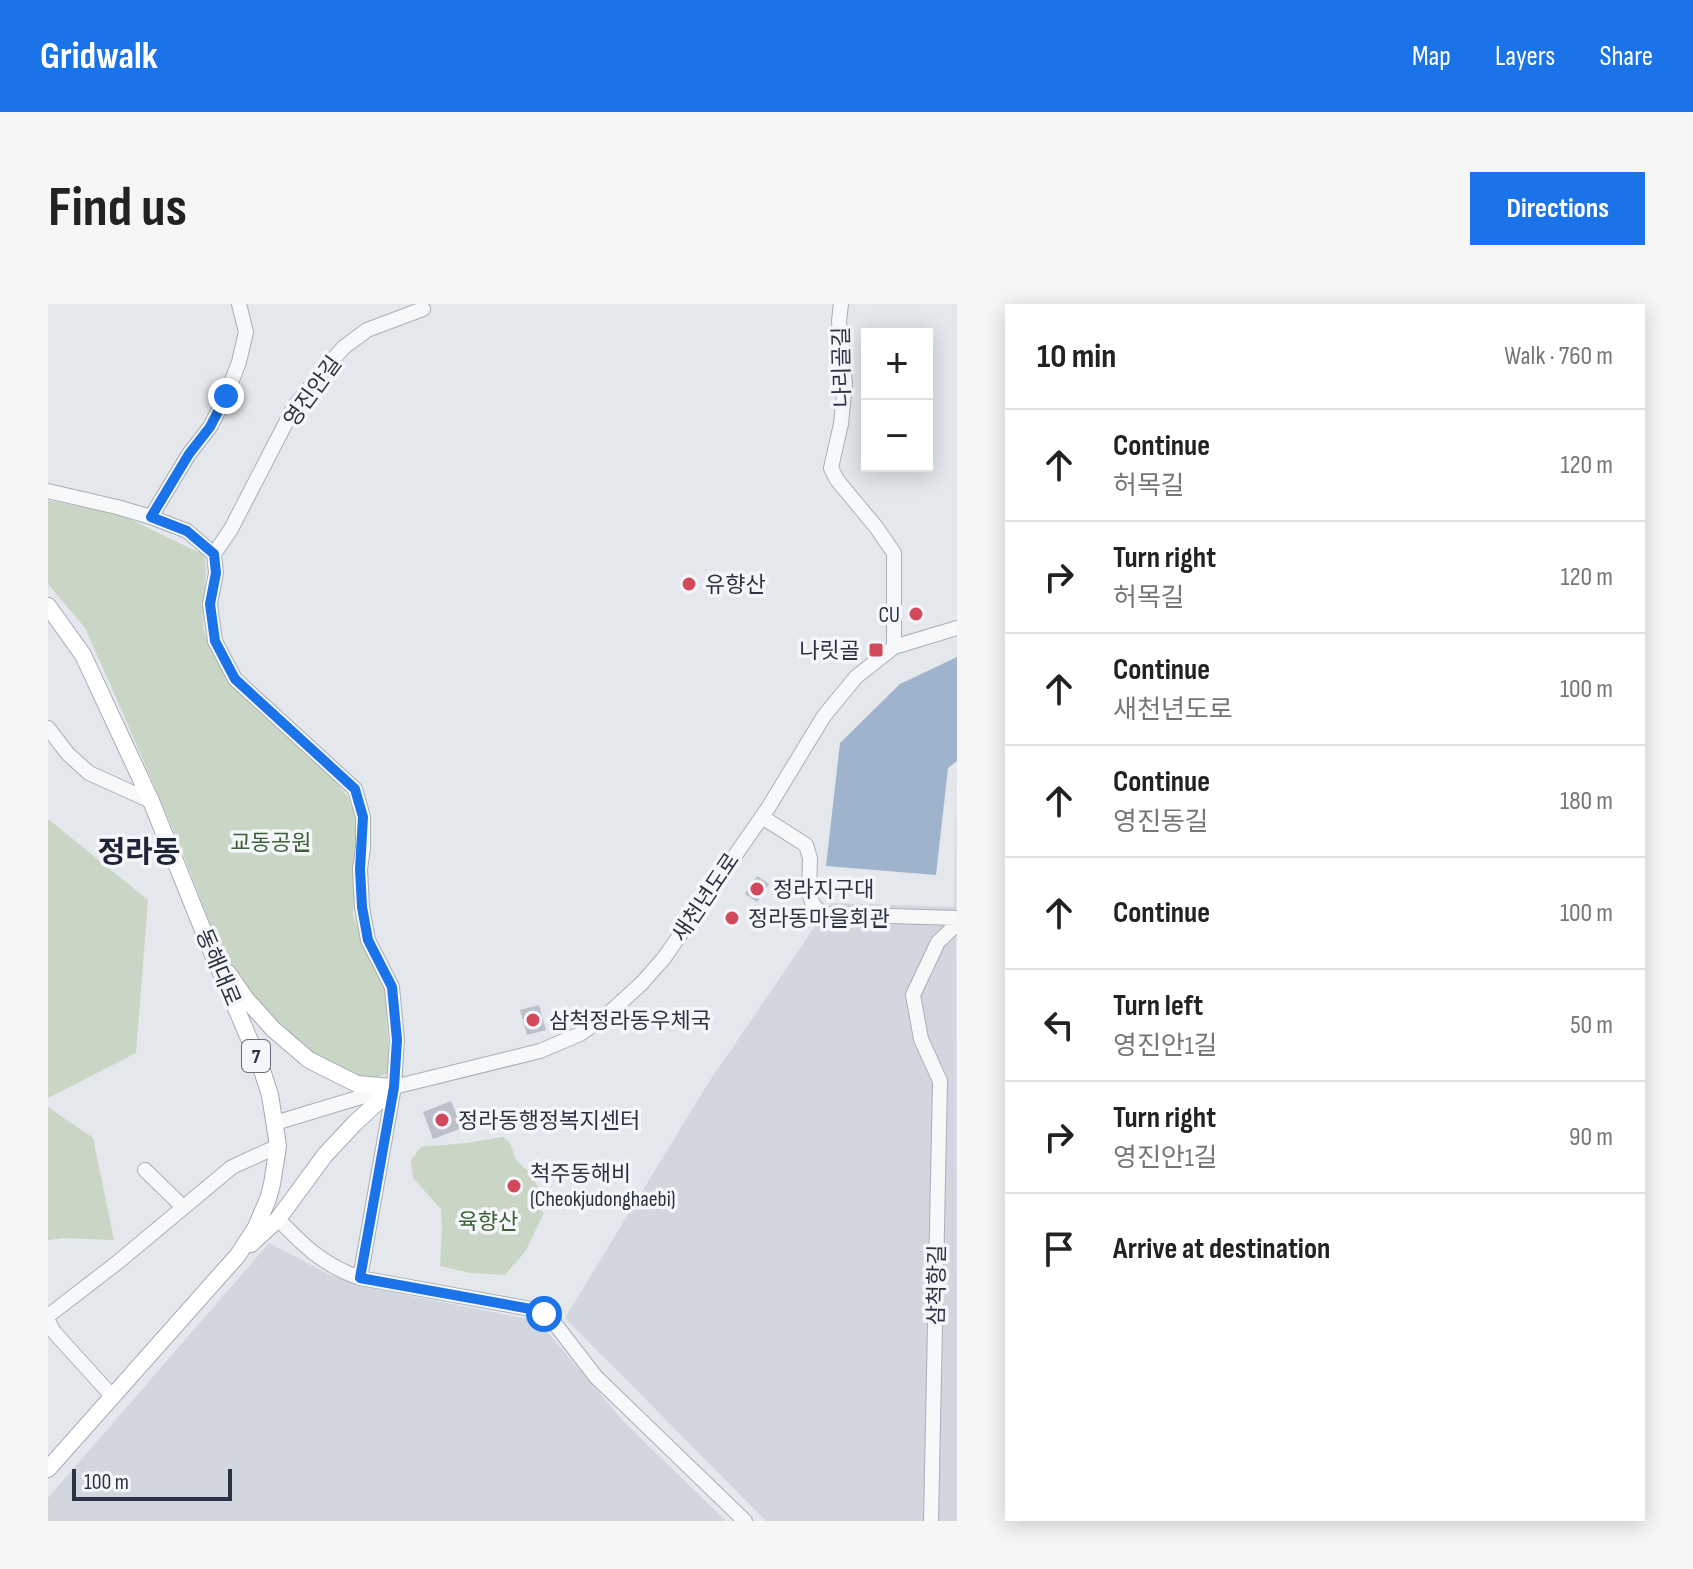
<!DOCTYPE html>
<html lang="en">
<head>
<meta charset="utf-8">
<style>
	:root { --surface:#fff; --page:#f6f6f6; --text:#222; --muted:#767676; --line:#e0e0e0; --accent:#1a73e8 }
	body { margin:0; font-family:"Sofia Sans Condensed","Noto Sans KR",sans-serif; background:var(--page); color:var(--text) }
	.controls { position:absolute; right:24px; top:24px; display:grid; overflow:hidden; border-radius:0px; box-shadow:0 4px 20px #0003 }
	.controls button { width:72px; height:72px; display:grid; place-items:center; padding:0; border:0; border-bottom:2px solid var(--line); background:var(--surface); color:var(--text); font:40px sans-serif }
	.scale { position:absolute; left:24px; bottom:20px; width:160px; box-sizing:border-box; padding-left:8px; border:4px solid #2b3445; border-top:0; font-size:22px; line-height:28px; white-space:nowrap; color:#2b3445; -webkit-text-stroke:6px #f4f6f9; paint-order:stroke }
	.stop { position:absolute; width:24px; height:24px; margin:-18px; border:6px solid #1a73e8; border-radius:50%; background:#fff }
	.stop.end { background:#1a73e8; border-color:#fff; box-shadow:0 2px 8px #0008 }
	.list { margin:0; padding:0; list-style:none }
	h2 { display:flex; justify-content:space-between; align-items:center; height:104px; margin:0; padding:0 32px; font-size:34px }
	h2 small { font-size:26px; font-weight:400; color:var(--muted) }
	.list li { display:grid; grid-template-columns:52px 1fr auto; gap:24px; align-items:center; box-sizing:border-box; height:112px; padding:0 32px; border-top:2px solid var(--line) }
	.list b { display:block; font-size:30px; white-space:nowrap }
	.list p { margin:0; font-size:26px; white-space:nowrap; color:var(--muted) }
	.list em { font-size:26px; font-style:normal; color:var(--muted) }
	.icon { flex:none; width:44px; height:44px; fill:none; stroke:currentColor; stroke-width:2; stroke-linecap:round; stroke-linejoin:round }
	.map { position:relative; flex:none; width:909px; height:1217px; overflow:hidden; border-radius:0px }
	header { display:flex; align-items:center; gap:48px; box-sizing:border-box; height:112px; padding:0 40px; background:var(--accent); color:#fff }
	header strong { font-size:38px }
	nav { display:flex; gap:44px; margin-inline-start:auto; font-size:28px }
	.intro { display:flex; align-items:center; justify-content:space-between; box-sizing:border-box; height:192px; padding:0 48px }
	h1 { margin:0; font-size:56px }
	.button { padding:20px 36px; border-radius:0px; background:var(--accent); color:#fff; font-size:28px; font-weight:700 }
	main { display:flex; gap:48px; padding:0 48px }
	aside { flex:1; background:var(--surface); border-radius:0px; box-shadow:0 4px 20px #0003 }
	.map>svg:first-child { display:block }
</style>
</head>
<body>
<header>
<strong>Gridwalk</strong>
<nav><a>Map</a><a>Layers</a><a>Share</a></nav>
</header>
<div class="intro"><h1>Find us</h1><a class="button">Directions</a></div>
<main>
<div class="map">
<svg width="909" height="1217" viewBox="0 0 909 1217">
	<rect width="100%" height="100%" fill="#e4e7ec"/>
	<path fill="#d2d6de" d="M 908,477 L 909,1217 L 718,1217 L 517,1014 L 659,781 L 783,599 L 906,603 Z
		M 221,939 L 282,971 L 322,984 L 490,1017 L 577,1119 L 678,1217 L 0,1217 L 0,1194 Z"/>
	<path fill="#c9d6c5" d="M 0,196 L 73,211 L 156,251 L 158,265 L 155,324 L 164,349 L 200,397 L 284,473 L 300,493 L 311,524 L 305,610 L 315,642 L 337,686 L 342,769 L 323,775 L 304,770 L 275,756 L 227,719 L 173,648 L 132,542 L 67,391 L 37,324 L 0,280 Z
		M 0,515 L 100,596 L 88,749 L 0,794 Z
		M 0,803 L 45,834 L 66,936 L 15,934 L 0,936 Z
		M 455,833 L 462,839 L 468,856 L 481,868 L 490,883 L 482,899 L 496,909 L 477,948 L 457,971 L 423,969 L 392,962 L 394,925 L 393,905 L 365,874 L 363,856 L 373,843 L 419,839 Z"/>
	<path fill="#9fb4cc" d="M 909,353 L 909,457 L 900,464 L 888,571 L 778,562 L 792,439 L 852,380 Z"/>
	<path fill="#bbc0ca" d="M 709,572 L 721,580 L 709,598 L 697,590 Z
		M 491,701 L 498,726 L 479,731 L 472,706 Z
		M 403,797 L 414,824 L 385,835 L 375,808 Z"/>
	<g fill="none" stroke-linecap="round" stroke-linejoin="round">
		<defs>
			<path id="minor" d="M 793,0 L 791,17 L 797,80 L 793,120 L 783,164 L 789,176 L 828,223 L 846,249 L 846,343
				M 0,187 L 69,203 L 103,213
				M 166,250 L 168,269 L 162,300 L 167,337 L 187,375 L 307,485 L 315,513 L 315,544 L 312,565 L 314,603 L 320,636 L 344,683 L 349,736 L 346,783 L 312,974 L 483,1005 L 496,1010 L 504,1016 L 548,1073 L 697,1217
				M 166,250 L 183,225 L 246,103 L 280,61 L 296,43 L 319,26 L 375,5
				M 166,250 L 139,227 L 103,213 L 141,150 L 162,123 L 178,92 L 191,58 L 198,28 L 191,0
				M 0,424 L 20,450 L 41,469 L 103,497
				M 714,513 L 758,541 L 762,554 L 761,590 L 766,602 L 775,610 L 909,614
				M 227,819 L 346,783 L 492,747 L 532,730 L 559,711 L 594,679 L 616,654 L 720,504 L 776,412 L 808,373 L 846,343 L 909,324
				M 97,866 L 135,903
				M 230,915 C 256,942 275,961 312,974
				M 0,1012 L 70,958 L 184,863 L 230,842
				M 0,1017 L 6,1028 L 64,1092
				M 883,1217 L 892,777 L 873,735 L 865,691 L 890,638 L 909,620"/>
			<path id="major" d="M 0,302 L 35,351 L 103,497 L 163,646 L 212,760 L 222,791 L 230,842 L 224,880 L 220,895 L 208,923 L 190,951 L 0,1165
				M 180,669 L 198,695 L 225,725 L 261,756 L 309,780 L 346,783
				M 203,940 L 230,915 L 277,851 L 307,819 L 346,783"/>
		</defs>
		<use href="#minor" stroke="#a9aeb7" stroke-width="16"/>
		<use href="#major" stroke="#a3abb8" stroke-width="18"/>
		<use href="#minor" stroke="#f7f8fa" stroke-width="14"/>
		<use href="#major" stroke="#fff" stroke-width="16"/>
	</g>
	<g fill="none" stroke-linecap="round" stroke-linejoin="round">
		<path stroke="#1a73e8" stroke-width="10" d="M 178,92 L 162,123 L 141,150 L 103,213 L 139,227 L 166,250 L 168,269 L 162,300 L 167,337 L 187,375 L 307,485 L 315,513 L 312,565 L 314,603 L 320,636 L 344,683 L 349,736 L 346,783 L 312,974 L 483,1005 L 496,1010"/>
	</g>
	<g fill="#d1495b" stroke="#f4f6f9" stroke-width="3">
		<circle cx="641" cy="280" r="8"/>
		<circle cx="868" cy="310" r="8"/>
		<rect x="820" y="338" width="16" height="16" rx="4"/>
		<circle cx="709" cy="585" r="8"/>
		<circle cx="684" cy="614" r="8"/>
		<circle cx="485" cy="716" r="8"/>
		<circle cx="394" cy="816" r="8"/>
		<circle cx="466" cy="882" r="8"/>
	</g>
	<g text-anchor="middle" stroke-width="7" stroke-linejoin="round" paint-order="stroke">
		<rect fill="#f4f6f9" stroke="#676e7b" stroke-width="2" x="194" y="736" width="28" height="32" rx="6"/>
		<g font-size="20" font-weight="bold" fill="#2b3445">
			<text x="208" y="759">7</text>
		</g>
		<g font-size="22" fill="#2b3445" stroke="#f4f6f9">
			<text transform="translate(793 63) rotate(-91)" y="8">나리골길</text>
			<text transform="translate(264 87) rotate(-54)" y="8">영진안길</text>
			<text transform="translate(657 593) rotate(-56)" y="8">새천년도로</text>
			<text transform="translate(171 663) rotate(67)" y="8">동해대로</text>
			<text transform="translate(888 981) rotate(-89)" y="8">삼척항길</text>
		</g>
		<g font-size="22" fill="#2b3445" stroke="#f4f6f9" text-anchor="start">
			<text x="657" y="288">유향산</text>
			<text x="852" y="318" text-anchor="end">CU</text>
			<text x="812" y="354" text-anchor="end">나릿골</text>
			<text x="725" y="593">정라지구대</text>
			<text x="700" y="622">정라동마을회관</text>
			<text x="501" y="724">삼척정라동우체국</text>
			<text x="410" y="824">정라동행정복지센터</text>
			<text x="482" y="877">척주동해비<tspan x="482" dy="25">(Cheokjudonghaebi)</tspan></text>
		</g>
		<g font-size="22" fill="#3f6138" stroke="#f4f6f9">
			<text x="223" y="546">교동공원</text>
			<text x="440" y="925">육향산</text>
		</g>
		<g font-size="30" font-weight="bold" fill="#1d2536" stroke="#f4f6f9">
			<text x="91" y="558">정라동</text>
		</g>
	</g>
</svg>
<div class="controls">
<button>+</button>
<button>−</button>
</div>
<div class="scale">100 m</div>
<div class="stop" style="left:496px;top:1010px"></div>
<div class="stop end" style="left:178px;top:92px"></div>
</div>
<aside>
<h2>10 min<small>Walk · 760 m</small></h2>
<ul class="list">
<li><svg class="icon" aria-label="ahead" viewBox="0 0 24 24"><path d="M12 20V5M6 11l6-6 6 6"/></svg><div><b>Continue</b><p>허목길</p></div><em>120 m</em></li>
<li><svg class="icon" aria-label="right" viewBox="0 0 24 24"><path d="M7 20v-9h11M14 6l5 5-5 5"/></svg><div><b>Turn right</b><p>허목길</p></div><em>120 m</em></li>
<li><svg class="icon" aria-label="ahead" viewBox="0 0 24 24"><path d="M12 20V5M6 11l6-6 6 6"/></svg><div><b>Continue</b><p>새천년도로</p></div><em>100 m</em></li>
<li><svg class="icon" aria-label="ahead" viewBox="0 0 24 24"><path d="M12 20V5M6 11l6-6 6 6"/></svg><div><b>Continue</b><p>영진동길</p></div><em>180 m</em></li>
<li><svg class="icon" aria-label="ahead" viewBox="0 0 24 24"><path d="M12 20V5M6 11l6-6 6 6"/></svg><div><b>Continue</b></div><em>100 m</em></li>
<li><svg class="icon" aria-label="left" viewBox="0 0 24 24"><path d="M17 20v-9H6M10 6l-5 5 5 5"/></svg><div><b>Turn left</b><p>영진안1길</p></div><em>50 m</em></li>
<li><svg class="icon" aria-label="right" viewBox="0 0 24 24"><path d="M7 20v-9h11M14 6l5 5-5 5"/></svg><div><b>Turn right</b><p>영진안1길</p></div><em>90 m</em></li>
<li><svg class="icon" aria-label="arrive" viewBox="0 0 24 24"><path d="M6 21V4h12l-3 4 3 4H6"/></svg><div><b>Arrive at destination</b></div></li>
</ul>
</aside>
</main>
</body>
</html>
